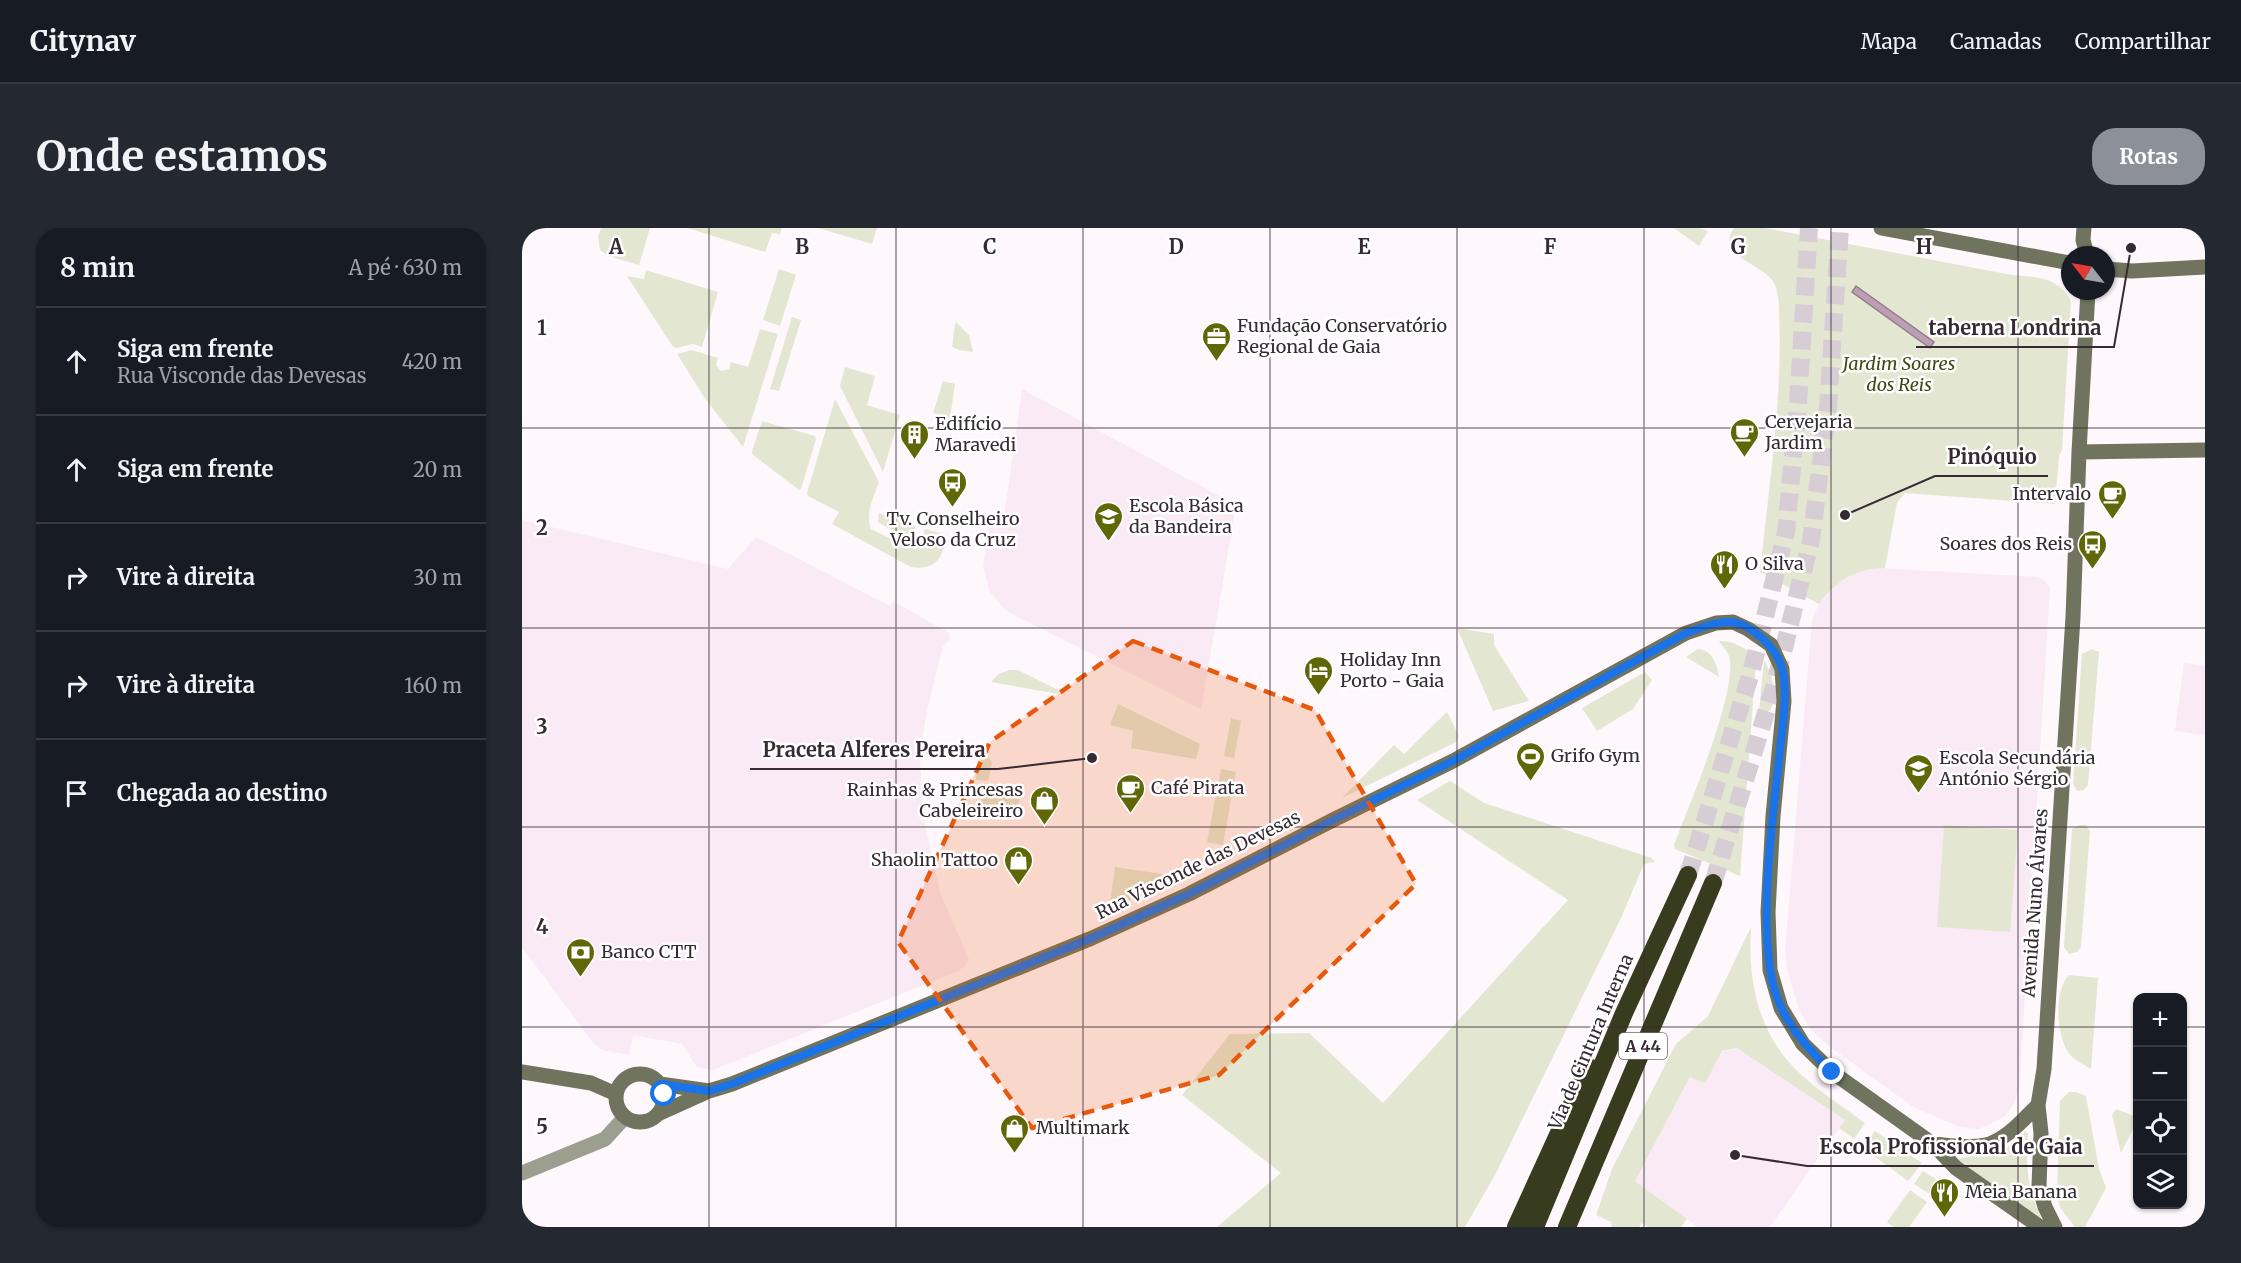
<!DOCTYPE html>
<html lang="pt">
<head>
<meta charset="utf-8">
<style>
	:root { --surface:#171b24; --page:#242831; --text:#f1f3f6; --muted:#9ea1a6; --line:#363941; --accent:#8c9099 }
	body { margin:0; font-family:Merriweather,serif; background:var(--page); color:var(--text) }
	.controls { position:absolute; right:18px; bottom:18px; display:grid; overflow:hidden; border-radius:12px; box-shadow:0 2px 4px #0004 }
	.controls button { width:54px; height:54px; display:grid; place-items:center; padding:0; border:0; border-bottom:2px solid var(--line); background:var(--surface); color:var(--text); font:30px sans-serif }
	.compass { position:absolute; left:1539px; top:18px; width:54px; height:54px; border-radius:50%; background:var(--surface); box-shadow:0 2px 4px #0004; rotate:301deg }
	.stop { position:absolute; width:18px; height:18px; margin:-14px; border:4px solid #1a73e8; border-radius:50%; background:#fff }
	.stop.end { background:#1a73e8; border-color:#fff; box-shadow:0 2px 6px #0008 }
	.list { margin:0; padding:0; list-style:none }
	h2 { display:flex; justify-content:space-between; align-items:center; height:78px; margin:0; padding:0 24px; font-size:26px }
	h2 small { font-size:20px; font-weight:400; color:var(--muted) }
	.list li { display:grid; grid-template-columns:39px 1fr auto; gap:18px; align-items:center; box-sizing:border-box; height:108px; padding:0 24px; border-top:2px solid var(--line) }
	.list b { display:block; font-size:22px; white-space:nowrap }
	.list p { margin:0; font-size:20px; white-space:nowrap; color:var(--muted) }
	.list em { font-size:20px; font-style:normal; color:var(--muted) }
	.icon { flex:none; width:33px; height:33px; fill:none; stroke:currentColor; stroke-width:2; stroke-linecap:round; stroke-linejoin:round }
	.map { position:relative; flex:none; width:1683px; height:999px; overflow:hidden; border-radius:24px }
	header { display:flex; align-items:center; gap:36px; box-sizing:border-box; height:84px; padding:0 30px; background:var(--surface); border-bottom:2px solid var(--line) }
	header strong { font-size:28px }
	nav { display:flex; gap:33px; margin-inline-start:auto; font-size:21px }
	.intro { display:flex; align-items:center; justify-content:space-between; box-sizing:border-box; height:144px; padding:0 36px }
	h1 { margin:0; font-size:42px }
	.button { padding:15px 27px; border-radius:24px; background:var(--accent); color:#fff; font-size:21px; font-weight:700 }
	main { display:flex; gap:36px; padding:0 36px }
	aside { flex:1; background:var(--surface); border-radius:24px; box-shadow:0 2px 4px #0004 }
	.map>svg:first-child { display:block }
</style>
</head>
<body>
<header>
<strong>Citynav</strong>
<nav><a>Mapa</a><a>Camadas</a><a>Compartilhar</a></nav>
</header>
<div class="intro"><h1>Onde estamos</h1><a class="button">Rotas</a></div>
<main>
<aside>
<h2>8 min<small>A pé · 630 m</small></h2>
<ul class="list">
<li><svg class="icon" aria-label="ahead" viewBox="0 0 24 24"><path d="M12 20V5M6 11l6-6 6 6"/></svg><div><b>Siga em frente</b><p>Rua Visconde das Devesas</p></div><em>420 m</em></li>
<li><svg class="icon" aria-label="ahead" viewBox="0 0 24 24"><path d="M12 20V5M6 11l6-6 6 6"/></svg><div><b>Siga em frente</b></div><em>20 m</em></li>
<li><svg class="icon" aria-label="right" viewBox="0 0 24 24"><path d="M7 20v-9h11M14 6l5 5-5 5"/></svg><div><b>Vire à direita</b></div><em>30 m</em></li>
<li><svg class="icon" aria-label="right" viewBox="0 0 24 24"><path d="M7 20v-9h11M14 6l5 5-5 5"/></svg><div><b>Vire à direita</b></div><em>160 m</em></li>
<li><svg class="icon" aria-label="arrive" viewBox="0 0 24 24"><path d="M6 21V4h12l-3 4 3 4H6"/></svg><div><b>Chegada ao destino</b></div></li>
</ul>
</aside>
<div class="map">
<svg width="1683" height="999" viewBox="0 0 1683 999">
	<rect width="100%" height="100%" fill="#fef7fc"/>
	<path fill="#faeaf5" d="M 500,161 L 714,277 L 679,481 L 484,383 L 468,364 L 461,339 L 468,288 L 482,290 Z
		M 0,292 L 206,341 L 234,309 L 368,378 L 371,373 L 427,405 L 428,411 L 421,418 L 404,487 L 398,529 L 401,588 L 418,664 L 447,731 L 443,738 L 436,743 L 191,842 L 175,839 L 160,816 L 111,807 L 107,827 L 80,822 L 72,816 L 0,719 Z
		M 1357,340 L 1515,349 L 1521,351 L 1528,360 L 1497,863 L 1490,879 L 1482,889 L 1457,901 L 1438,899 L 1393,880 L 1308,819 L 1289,802 L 1277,781 L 1265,741 L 1263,724 L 1290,392 L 1297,376 L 1313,357 L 1336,344 Z
		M 1662,435 L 1683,438 L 1683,507 L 1653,503 Z
		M 1215,820 L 1323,892 L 1248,999 L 1176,999 L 1113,953 L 1168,849 L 1183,854 L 1199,824 Z"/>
	<path fill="#e3e7d2" d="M 79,0 L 128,0 L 117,37 L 86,28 L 78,22 L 76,9 Z
		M 165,0 L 260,0 L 258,6 L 250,5 L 243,24 Z
		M 296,0 L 355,0 L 350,16 Z
		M 1152,0 L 1177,0 L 1186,3 L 1177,18 Z
		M 1212,0 L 1243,0 L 1490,47 C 1514,49 1537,49 1549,73 L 1540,222 L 1537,228 L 1533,276 L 1383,265 L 1375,275 L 1363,340 C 1334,340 1313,354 1297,376 L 1238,344 C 1247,257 1261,170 1257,82 C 1257,75 1256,62 1252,55 C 1241,35 1192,28 1212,0 Z
		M 257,41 L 274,47 L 258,98 L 241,92 Z
		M 124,42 L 196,64 L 180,119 L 171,116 L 154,120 L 151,119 L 105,48 L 122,51 Z
		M 270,89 L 279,92 L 257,163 L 248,161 Z
		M 434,94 L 447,107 L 451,124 L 437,122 L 430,119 C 432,110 431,103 434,94 Z
		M 238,101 L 256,106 L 221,219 L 184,172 L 155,126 L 170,122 L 196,130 L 194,137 L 199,143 L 207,141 L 209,134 L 226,139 Z
		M 323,139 L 353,148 L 345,177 L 378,187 L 361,244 L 318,158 Z
		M 421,153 L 433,156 L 428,190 L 411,185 Z
		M 313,171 L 357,254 C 352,268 343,286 349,301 L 385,319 L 397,315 L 403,301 L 425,307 C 421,329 414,343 389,339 L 310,296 L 317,284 L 286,268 L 285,265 Z
		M 240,193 L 293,208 L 294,211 L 279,261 L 277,262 L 230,226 L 230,223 Z
		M 357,285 L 394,299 L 389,309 L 382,309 L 356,294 Z
		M 935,400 L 972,406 L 972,417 L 1007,473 L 971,483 Z
		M 1197,413 C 1212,413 1221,419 1233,428 L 1234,434 L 1218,648 L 1153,621 L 1152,617 C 1166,580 1217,461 1207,428 C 1205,423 1200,418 1197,413 Z
		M 1176,421 C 1190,422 1195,436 1197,449 L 1164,429 Z
		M 1570,421 L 1577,424 L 1566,557 L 1562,562 L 1555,563 L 1551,556 L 1560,426 Z
		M 1242,432 C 1249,443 1256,466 1250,479 C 1248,484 1240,489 1236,493 Z
		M 487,442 L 496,442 L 536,462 L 537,466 L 469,454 L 477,446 Z
		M 1123,444 L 1130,452 L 1111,481 L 1075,503 L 1060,480 Z
		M 596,476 L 678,516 L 674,531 L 609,520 L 611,503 L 588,497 Z
		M 925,484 L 937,508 L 934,514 L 820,570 L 872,517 L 882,526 Z
		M 709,490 L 719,493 L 712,530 L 702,528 Z
		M 456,526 L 465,528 L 470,534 L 466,553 L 454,552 Z
		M 699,541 L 714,544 L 701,617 L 685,614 Z
		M 928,553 L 962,575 L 1130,630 L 1133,634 L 1122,636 L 1099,690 L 973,947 L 943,999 L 695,999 L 759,945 L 660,867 L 708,806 L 787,805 L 861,875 L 1046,672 L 895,572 Z
		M 460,561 L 498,569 L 494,589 L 458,582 Z
		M 1422,597 L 1496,602 L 1488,704 L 1415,699 Z
		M 1557,597 L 1564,597 L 1568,603 L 1559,719 L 1555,724 L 1547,726 L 1542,719 L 1550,601 Z
		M 593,639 L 647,647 L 646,650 L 636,649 L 635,661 L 595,677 L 588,674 Z
		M 1229,699 C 1226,744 1233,790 1261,827 C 1282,854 1316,875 1343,895 L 1332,911 L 1317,900 L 1323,892 L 1215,820 L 1200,823 L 1183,855 L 1168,849 L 1113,953 L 1165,991 L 1159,999 L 1126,999 L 1120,995 L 1117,999 L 1090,999 L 1089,994 L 1074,987 L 1090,941 L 1154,816 L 1186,788 Z
		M 1547,747 L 1576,750 L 1569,841 C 1563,837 1554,833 1549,828 C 1534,811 1531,763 1547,747 Z
		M 1547,864 L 1554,864 L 1564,868 L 1577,941 L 1584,960 L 1563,999 L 1553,999 L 1539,981 L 1535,969 L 1538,873 Z
		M 1594,881 L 1615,889 L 1615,901 L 1612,899 L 1599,925 L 1590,887 Z
		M 1353,903 L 1400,935 L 1386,953 L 1341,920 Z
		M 1503,903 L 1506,905 C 1503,935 1506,962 1519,990 L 1518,992 L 1434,931 C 1461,925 1485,930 1503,903 Z
		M 1401,943 L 1421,956 L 1412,969 L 1392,956 Z
		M 1388,962 L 1405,974 L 1387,999 L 1372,999 L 1365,994 Z"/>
	<path fill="#bd9fb4" stroke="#947c8d" stroke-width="1.5" d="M 1334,58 L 1412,114 L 1408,120 L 1330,64 Z"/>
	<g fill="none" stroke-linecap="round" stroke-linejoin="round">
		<path stroke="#d6ced4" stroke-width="18" stroke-dasharray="18 9" stroke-linecap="butt" d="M 1166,647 L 1229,445 L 1264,304 L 1276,175 L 1287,0
			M 1191,655 L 1253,456 L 1289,312 L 1306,179 L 1318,0"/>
		<path stroke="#9c9f90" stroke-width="15" d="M 0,945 L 83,911 L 103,889"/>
		<path stroke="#70745e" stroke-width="15" d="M 1359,0 L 1548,35
			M 1562,0 L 1561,12 L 1565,27
			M 1584,41 L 1610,43 L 1683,39
			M 1557,224 L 1683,222
			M 0,844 L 69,855 L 94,866
			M94 870a24 24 0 1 1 48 0a24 24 0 1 1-48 0Z
			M 138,856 L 187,863
			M 136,886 L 187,863 L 210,856 L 570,710 L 667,666 L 811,592 L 931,533 L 1164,405 L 1194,395 L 1211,394 L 1226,401 L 1249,417 L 1260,441 L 1262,473 L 1251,588 L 1246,684 L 1248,742 L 1259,780 L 1281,816 L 1310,844 L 1411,916 L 1434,940 L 1518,999
			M 1411,916 C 1427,917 1457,922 1472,914 C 1489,906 1503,890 1516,877
			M 1533,999 L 1523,979 L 1517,958 L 1519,905 L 1516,877 L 1522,841 L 1551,389 L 1557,224 L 1566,63"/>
		<path stroke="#383c1e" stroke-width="18" d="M 994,999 L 1067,839
			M 1013,999 L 1102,785 L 1166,647
			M 1045,999 L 1191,655"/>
	</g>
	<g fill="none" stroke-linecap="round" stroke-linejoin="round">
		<path stroke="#1a73e8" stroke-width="8" d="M 142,866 L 138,856 L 187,863 L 210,856 L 570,710 L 667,666 L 811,592 L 931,533 L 1164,405 C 1178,400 1193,394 1208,394 C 1229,395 1255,421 1260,440 C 1267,465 1259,506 1257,531 C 1250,597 1239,675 1248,741 C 1254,786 1279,814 1310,844"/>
	</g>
	<path fill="#e8590c" fill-opacity="0.2" stroke="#e8590c" stroke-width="4.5" stroke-dasharray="12 8" stroke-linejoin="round" d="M 611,413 L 793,482 L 894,656 L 697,847 L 510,900 L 376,714 L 468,514 Z"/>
	<path fill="none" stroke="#362a33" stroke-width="1.5" stroke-opacity="0.55" d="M 187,0 L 187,999M 374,0 L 374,999M 561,0 L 561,999M 748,0 L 748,999M 935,0 L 935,999M 1122,0 L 1122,999M 1309,0 L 1309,999M 1496,0 L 1496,999M 0,200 L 1683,200M 0,400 L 1683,400M 0,599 L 1683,599M 0,799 L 1616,799M 1660,799 L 1683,799"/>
	<defs>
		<symbol id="office-pin" viewBox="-11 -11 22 30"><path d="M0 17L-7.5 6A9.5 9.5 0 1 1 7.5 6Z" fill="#5f6707" stroke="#fff"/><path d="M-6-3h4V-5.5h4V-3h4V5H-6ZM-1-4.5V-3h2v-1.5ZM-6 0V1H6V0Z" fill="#fff"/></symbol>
		<symbol id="cafe-pin" viewBox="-11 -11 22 30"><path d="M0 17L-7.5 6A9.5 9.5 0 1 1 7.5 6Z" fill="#5f6707" stroke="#fff"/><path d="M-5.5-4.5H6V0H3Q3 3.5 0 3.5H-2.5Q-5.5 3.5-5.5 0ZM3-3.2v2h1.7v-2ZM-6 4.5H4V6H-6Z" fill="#fff"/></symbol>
		<symbol id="building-pin" viewBox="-11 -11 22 30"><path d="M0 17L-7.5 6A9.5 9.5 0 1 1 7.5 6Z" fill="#5f6707" stroke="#fff"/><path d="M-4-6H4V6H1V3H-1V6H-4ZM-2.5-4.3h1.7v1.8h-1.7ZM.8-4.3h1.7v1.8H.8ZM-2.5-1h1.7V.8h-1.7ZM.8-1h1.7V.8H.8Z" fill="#fff"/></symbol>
		<symbol id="bus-pin" viewBox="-11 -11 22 30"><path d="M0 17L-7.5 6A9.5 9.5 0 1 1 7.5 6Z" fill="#5f6707" stroke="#fff"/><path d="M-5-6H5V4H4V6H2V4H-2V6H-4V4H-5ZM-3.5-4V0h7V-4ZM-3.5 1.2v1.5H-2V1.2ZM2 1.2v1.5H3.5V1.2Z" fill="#fff"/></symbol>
		<symbol id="school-pin" viewBox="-11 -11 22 30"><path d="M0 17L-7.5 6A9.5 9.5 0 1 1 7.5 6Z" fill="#5f6707" stroke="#fff"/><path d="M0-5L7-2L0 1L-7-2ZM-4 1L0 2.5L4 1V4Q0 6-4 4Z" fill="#fff"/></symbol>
		<symbol id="restaurant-pin" viewBox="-11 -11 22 30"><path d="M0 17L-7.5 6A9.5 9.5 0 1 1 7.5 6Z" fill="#5f6707" stroke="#fff"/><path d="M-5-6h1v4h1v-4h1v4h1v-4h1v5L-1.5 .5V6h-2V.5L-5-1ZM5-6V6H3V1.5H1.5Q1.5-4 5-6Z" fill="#fff"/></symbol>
		<symbol id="hotel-pin" viewBox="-11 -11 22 30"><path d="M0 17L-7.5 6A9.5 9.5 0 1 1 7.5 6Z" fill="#5f6707" stroke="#fff"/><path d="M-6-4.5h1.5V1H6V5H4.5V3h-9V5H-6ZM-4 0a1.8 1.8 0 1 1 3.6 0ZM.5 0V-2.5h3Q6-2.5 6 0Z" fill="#fff"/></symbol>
		<symbol id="stadium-pin" viewBox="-11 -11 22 30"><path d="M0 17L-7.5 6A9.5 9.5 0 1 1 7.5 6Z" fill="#5f6707" stroke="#fff"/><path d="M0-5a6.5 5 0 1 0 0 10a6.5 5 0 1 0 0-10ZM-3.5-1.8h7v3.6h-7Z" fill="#fff"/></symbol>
		<symbol id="shop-pin" viewBox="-11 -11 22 30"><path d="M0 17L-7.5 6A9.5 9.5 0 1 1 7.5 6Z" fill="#5f6707" stroke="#fff"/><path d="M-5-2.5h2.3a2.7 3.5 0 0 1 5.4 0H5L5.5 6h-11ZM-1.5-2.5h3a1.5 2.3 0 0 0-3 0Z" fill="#fff"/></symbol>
		<symbol id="bank-pin" viewBox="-11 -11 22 30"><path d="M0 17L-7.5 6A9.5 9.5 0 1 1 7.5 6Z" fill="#5f6707" stroke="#fff"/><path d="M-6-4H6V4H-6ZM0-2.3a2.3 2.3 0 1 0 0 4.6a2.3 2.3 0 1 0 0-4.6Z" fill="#fff"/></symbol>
	</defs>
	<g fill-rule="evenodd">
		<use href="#office-pin" x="678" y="92" width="33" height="45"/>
		<use href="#cafe-pin" x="1206" y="188" width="33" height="45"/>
		<use href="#building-pin" x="376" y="190" width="33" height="45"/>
		<use href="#bus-pin" x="414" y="238" width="33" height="45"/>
		<use href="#cafe-pin" x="1574" y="250" width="33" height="45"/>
		<use href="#school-pin" x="570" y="272" width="33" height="45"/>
		<use href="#bus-pin" x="1554" y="300" width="33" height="45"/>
		<use href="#restaurant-pin" x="1186" y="320" width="33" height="45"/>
		<use href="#hotel-pin" x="780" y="426" width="33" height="45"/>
		<use href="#stadium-pin" x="992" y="512" width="33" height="45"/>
		<use href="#school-pin" x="1380" y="524" width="33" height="45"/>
		<use href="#cafe-pin" x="592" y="544" width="33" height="45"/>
		<use href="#shop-pin" x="506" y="556" width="33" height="45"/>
		<use href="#shop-pin" x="480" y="616" width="33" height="45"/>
		<use href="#bank-pin" x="42" y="708" width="33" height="45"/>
		<use href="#shop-pin" x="476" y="884" width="33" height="45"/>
		<use href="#restaurant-pin" x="1406" y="948" width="33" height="45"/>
	</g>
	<g text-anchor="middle" stroke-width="5" stroke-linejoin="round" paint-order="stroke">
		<rect fill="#fff" stroke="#726a70" stroke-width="1.5" x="1097" y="805" width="48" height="26" rx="4.5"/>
		<g font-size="16" font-weight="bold" fill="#362a33">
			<text x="1121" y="824">A 44</text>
		</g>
		<g font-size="18" fill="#362a33" stroke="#fff" text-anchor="start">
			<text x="715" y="104">Fundação Conservatório<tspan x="715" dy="21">Regional de Gaia</tspan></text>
			<text x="1243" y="200">Cervejaria<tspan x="1243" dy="21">Jardim</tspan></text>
			<text x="413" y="202">Edifício<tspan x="413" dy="21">Maravedi</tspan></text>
			<text x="1569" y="272" text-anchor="end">Intervalo</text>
			<text x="607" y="284">Escola Básica<tspan x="607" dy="21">da Bandeira</tspan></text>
			<text x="431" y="297" text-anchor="middle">Tv. Conselheiro<tspan x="431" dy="21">Veloso da Cruz</tspan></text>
			<text x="1550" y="322" text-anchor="end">Soares dos Reis</text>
			<text x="1223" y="342">O Silva</text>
			<text x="818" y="438">Holiday Inn<tspan x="818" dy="21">Porto - Gaia</tspan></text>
			<text x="1029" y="534">Grifo Gym</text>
			<text x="1417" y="536">Escola Secundária<tspan x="1417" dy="21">António Sérgio</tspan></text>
			<text x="629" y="566">Café Pirata</text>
			<text x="501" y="568" text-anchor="end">Rainhas &amp; Princesas<tspan x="501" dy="21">Cabeleireiro</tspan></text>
			<text x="476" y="638" text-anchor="end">Shaolin Tattoo</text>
			<text x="79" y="730">Banco CTT</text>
			<text x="514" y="906">Multimark</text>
			<text x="1443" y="970">Meia Banana</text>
		</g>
		<g font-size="18" font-style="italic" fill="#424712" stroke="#fff">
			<text x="1377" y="142">Jardim Soares<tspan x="1377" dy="21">dos Reis</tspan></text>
		</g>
		<g font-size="18" fill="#362a33" stroke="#fff">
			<text transform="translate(676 637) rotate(-26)" y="6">Rua Visconde das Devesas</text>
			<text transform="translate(1513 675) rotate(-86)" y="6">Avenida Nuno Álvares</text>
			<text transform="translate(1069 814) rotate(-67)" y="6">Via de Cintura Interna</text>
		</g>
	</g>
	<g font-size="20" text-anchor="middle" font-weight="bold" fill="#362a33" stroke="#fff" stroke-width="5" stroke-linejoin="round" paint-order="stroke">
		<text x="94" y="26">A</text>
		<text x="280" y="26">B</text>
		<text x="468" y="26">C</text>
		<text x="654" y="26">D</text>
		<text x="842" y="26">E</text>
		<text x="1028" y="26">F</text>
		<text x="1216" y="26">G</text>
		<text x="1402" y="26">H</text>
		<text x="20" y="107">1</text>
		<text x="20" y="307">2</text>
		<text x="20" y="506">3</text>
		<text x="20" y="706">4</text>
		<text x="20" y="906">5</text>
	</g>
	<path fill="none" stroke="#362a33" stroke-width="2" d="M1609 20L1592 119H1394M1323 287L1413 248H1526M570 530L476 541H228M1213 927L1285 938H1572"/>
	<g fill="#362a33" stroke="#fff" stroke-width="2">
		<circle cx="1609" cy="20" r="6"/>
		<circle cx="1323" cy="287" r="6"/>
		<circle cx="570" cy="530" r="6"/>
		<circle cx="1213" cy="927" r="6"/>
	</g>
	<g font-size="20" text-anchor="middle" font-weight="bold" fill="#362a33" stroke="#fff" stroke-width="5" stroke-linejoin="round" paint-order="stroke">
		<text x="1493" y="107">taberna Londrina</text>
		<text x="1470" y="236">Pinóquio</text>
		<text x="352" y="529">Praceta Alferes Pereira</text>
		<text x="1429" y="926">Escola Profissional de Gaia</text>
	</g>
</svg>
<div class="controls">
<button>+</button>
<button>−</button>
<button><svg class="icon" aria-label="locate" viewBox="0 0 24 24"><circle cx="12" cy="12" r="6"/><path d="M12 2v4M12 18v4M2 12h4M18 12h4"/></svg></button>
<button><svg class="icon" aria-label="layers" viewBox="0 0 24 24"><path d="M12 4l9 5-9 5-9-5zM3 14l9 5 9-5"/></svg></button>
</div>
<svg class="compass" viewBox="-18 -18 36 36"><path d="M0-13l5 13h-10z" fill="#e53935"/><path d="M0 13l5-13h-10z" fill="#9ea1a6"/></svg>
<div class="stop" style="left:142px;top:866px"></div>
<div class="stop end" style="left:1310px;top:844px"></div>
</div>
</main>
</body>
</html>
